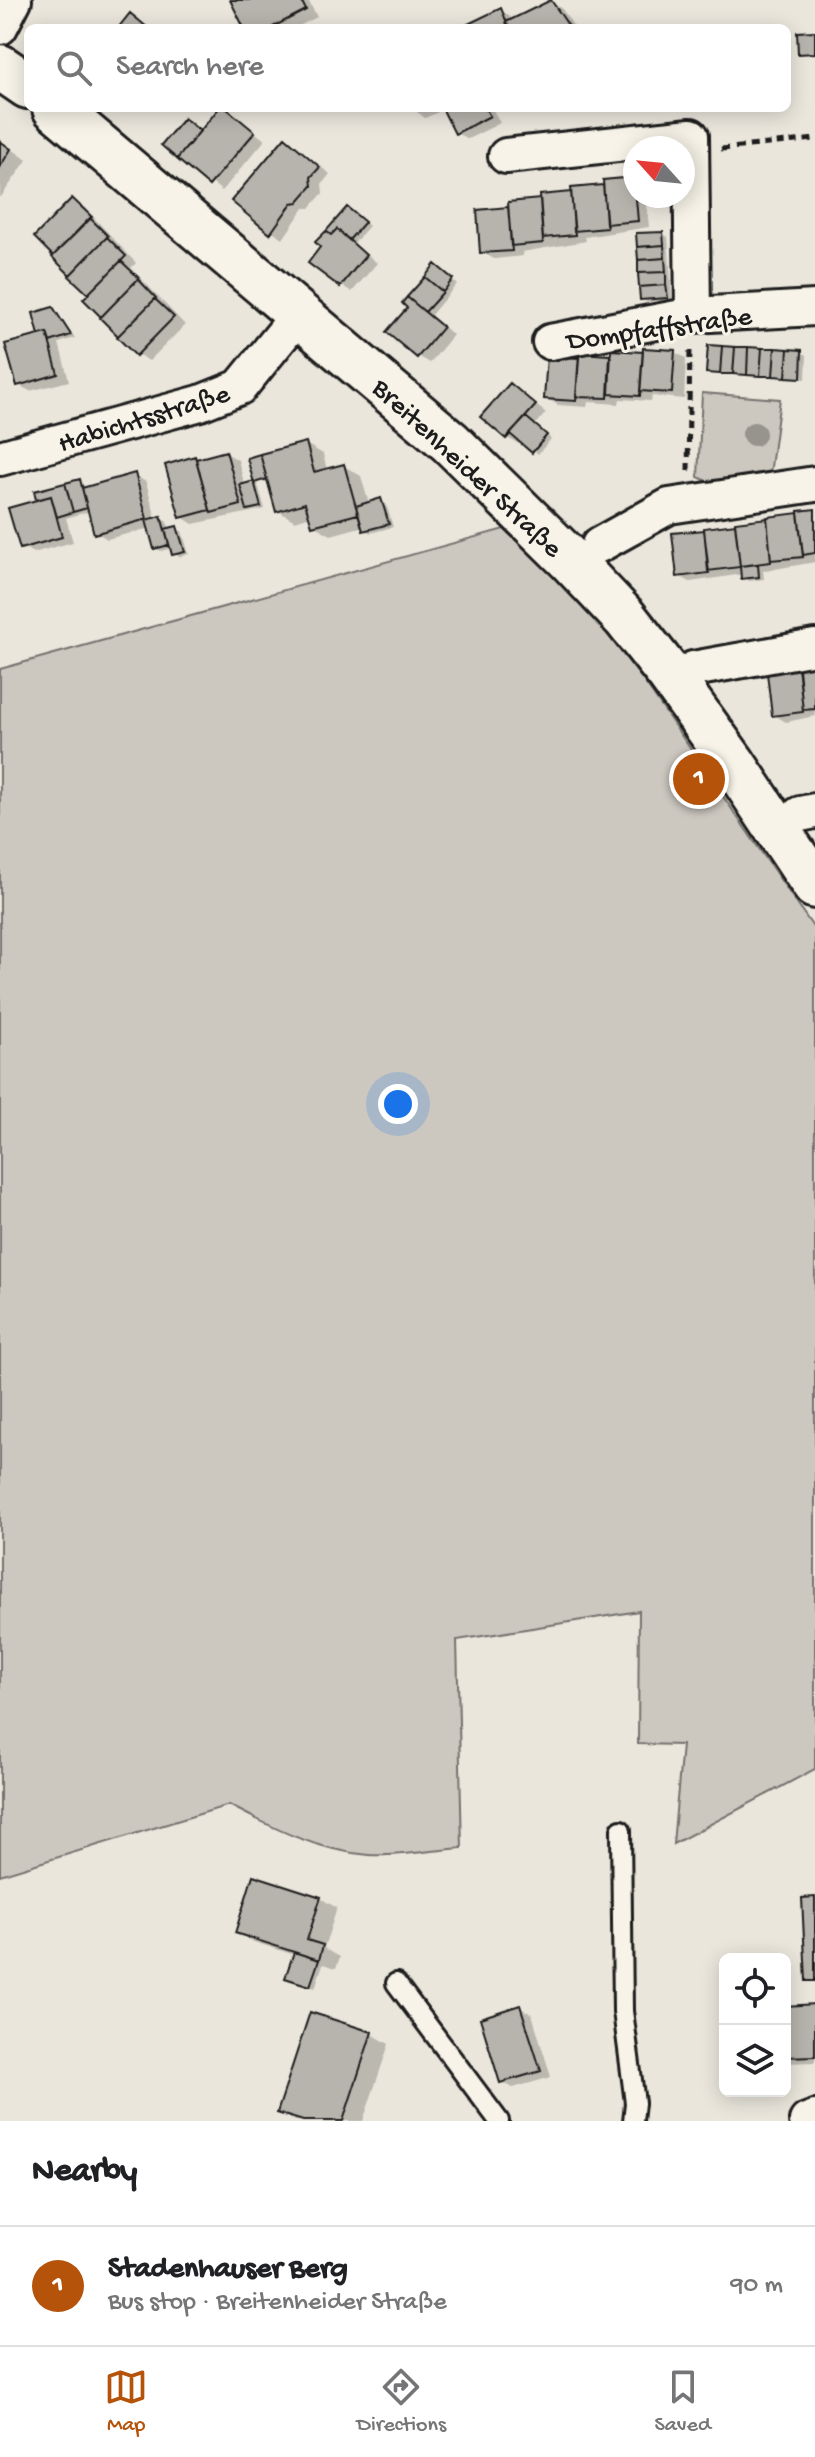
<!DOCTYPE html>
<html lang="en">
<head>
<meta charset="utf-8">
<style>
	:root { --surface:#fff; --page:#f2f2f2; --text:#202124; --muted:#757577; --line:#e0e0e0; --accent:#b45309 }
	body { margin:0; font-family:"Gochi Hand",sans-serif; background:var(--page); color:var(--text) }
	.controls { position:absolute; right:24px; bottom:24px; display:grid; overflow:hidden; border-radius:12px; box-shadow:0 4px 20px #0003 }
	.controls button { width:72px; height:72px; display:grid; place-items:center; padding:0; border:0; border-bottom:2px solid var(--line); background:var(--surface); color:var(--text); font:40px sans-serif }
	.compass { position:absolute; left:623px; top:136px; width:72px; height:72px; border-radius:50%; background:var(--surface); box-shadow:0 4px 20px #0003; rotate:297deg }
	.you { position:absolute; left:398px; top:1104px; width:28px; height:28px; margin:-20px; border:6px solid #fff; border-radius:50%; background:#1a73e8; box-shadow:0 0 0 12px #1a73e833 }
	.badge { display:grid; place-items:center; width:52px; height:52px; border-radius:50%; background:var(--accent); color:#fff; font-size:26px; font-weight:700 }
	.pin { position:absolute; translate:-50% -50%; border:4px solid #fff; box-shadow:0 2px 8px #0006 }
	.list { margin:0; padding:0; list-style:none }
	h2 { display:flex; justify-content:space-between; align-items:center; height:104px; margin:0; padding:0 32px; font-size:34px }
	h2 small { font-size:26px; font-weight:400; color:var(--muted) }
	.list li { display:grid; grid-template-columns:52px 1fr auto; gap:24px; align-items:center; box-sizing:border-box; height:120px; padding:0 32px; border-top:2px solid var(--line) }
	.list b { display:block; font-size:30px; white-space:nowrap }
	.list p { margin:0; font-size:26px; white-space:nowrap; color:var(--muted) }
	.list em { font-size:26px; font-style:normal; color:var(--muted) }
	.icon { flex:none; width:44px; height:44px; fill:none; stroke:currentColor; stroke-width:2; stroke-linecap:round; stroke-linejoin:round }
	.map { position:relative; flex:none; width:815px; height:2121px; overflow:hidden }
	.search { position:absolute; background:var(--surface); box-shadow:0 4px 20px #0003; left:24px; right:24px; top:24px; height:88px; display:flex; align-items:center; gap:20px; box-sizing:border-box; padding:0 28px; border-radius:12px; color:var(--muted); font-size:30px }
	.sheet { height:224px; background:var(--surface) }
	nav { display:flex; justify-content:space-around; align-items:center; box-sizing:border-box; height:112px; border-top:2px solid var(--line); background:var(--surface); font-size:22px; color:var(--muted) }
	nav a { display:grid; justify-items:center; gap:4px }
	nav .on { color:var(--accent) }
	.map>svg:first-child { display:block }
</style>
</head>
<body>
<div class="map">
<svg width="815" height="2121" viewBox="0 0 815 2121">
	<rect width="100%" height="100%" fill="#eae6dc"/>
	<filter id="ink" filterUnits="userSpaceOnUse"><feTurbulence type="fractalNoise" baseFrequency=".0125" numOctaves="2"/><feDisplacementMap in="SourceGraphic" scale="16" xChannelSelector="R" yChannelSelector="G"/><feConvolveMatrix kernelMatrix="1 2 1 2 8 2 1 2 1" color-interpolation-filters="sRGB"/></filter>
	<g filter="url(#ink)">
		<path fill="#ccc8c0" stroke="#74726e" stroke-width="2" d="M 702,393 L 780,399 L 770,475 L 715,485 L 698,477 Z
			M 504,529 L 599,616 L 815,930 L 815,1769 L 673,1844 L 682,1745 L 638,1744 L 639,1611 L 457,1640 L 462,1848 C 432,1850 398,1857 369,1855 C 318,1851 273,1828 229,1805 L 0,1875 L 0,669 Z"/>
		<path fill="#0003" d="M 232,0 L 308,0 L 317,17 L 295,28 L 246,28 Z
			M 551,2 L 562,9 L 575,28 L 470,28 L 501,10 L 514,20 Z
			M 222,108 L 265,140 L 222,191 L 164,145 L 189,124 L 201,133 Z
			M 412,108 L 492,108 L 500,123 L 468,139 L 456,133 L 445,109 L 425,118 Z
			M 0,140 L 27,160 L 1,197 L 0,197 Z
			M 286,140 L 330,174 L 322,184 L 323,193 L 310,208 L 304,208 L 283,239 L 234,200 Z
			M 633,179 L 635,196 L 646,196 L 649,227 L 585,237 L 586,241 L 522,252 L 523,256 L 494,259 L 482,252 L 479,211 L 542,201 L 542,197 L 573,194 L 573,189 Z
			M 73,201 L 84,207 L 136,263 L 131,268 L 185,325 L 149,361 L 137,354 L 90,294 Z
			M 353,212 L 369,226 L 354,243 L 377,263 L 352,292 L 341,285 Z
			M 663,234 L 668,237 L 672,300 L 647,302 L 642,299 Z
			M 441,270 L 457,284 L 430,316 L 453,335 L 430,363 L 418,356 L 410,307 Z
			M 53,309 L 75,338 L 59,343 L 69,381 L 30,391 L 18,385 L 44,336 L 41,334 Z
			M 613,352 L 674,352 L 686,358 L 684,399 L 652,396 L 651,401 L 620,399 L 619,404 L 588,402 L 587,407 L 558,405 L 546,398 L 549,358 L 612,357 Z
			M 801,352 L 807,355 L 806,379 L 708,372 Z
			M 510,385 L 546,413 L 535,425 L 551,439 L 538,454 L 521,441 L 519,444 L 507,438 Z
			M 306,444 L 323,454 L 327,470 L 344,466 L 361,476 L 369,504 L 381,500 L 386,504 L 393,527 L 370,533 L 364,526 L 331,535 L 313,525 L 311,516 L 295,521 L 278,511 L 270,482 L 257,482 L 265,509 L 193,524 L 182,517 L 168,466 L 226,453 L 238,460 L 245,486 L 257,485 L 249,459 Z
			M 134,475 L 146,482 L 156,519 L 166,521 L 171,530 L 182,531 L 189,554 L 179,557 L 172,548 L 161,551 L 156,548 L 151,528 L 107,539 L 96,532 L 90,511 L 66,518 L 73,542 L 33,553 L 21,546 L 39,502 L 36,493 L 80,481 L 86,488 Z
			M 815,512 L 815,562 L 763,571 L 764,579 L 749,581 L 743,574 L 690,582 L 679,576 L 674,535 Z
			M 815,666 L 815,716 L 786,722 L 774,715 L 769,674 Z
			M 320,1898 L 337,1908 L 324,1948 L 340,1957 L 336,1968 L 323,1964 L 315,1988 L 287,1977 L 295,1955 L 254,1942 L 237,1932 Z
			M 815,2006 L 815,2062 L 785,2063 L 785,2043 Z
			M 520,2008 L 532,2014 L 551,2077 L 513,2088 L 502,2082 Z
			M 311,2014 L 372,2034 L 389,2044 L 363,2121 L 295,2121 L 279,2112 Z"/>
		<path fill="#b6b4ac" stroke="#1c1c1c" stroke-width="2" d="M 230,0 L 301,0 L 306,10 L 271,28 L 244,28 Z
			M 551,0 L 570,28 L 509,28 L 506,22 Z
			M 501,8 L 509,28 L 468,28 L 466,25 Z
			M 130,13 L 148,28 L 118,28 Z
			M 815,31 L 815,53 L 798,54 L 797,32 Z
			M 219,108 L 226,108 L 255,132 L 209,186 L 177,159 Z
			M 442,108 L 485,108 L 490,116 L 455,134 Z
			M 184,118 L 200,131 L 177,159 L 161,145 Z
			M 285,137 L 320,167 L 311,177 L 312,186 L 298,202 L 292,203 L 270,234 L 231,201 Z
			M 0,141 L 11,149 L 0,167 Z
			M 634,177 L 638,221 L 606,224 L 603,180 Z
			M 603,185 L 607,228 L 574,231 L 571,188 Z
			M 571,192 L 575,235 L 543,238 L 540,195 Z
			M 72,198 L 92,217 L 53,256 L 34,237 Z
			M 540,199 L 543,243 L 511,246 L 508,202 Z
			M 347,207 L 365,222 L 349,240 L 337,229 L 331,235 L 326,231 Z
			M 508,207 L 512,251 L 480,253 L 477,210 Z
			M 90,218 L 108,236 L 70,275 L 52,257 Z
			M 337,229 L 366,255 L 340,287 L 308,263 L 320,247 L 315,242 L 326,231 L 331,235 Z
			M 663,232 L 664,245 L 637,247 L 636,233 Z
			M 107,237 L 126,256 L 88,294 L 69,276 Z
			M 664,245 L 665,258 L 638,260 L 637,247 Z
			M 665,258 L 666,272 L 638,273 L 638,260 Z
			M 121,261 L 139,278 L 101,317 L 83,299 Z
			M 435,264 L 453,279 L 443,292 L 425,277 Z
			M 666,272 L 666,285 L 639,287 L 638,273 Z
			M 425,277 L 443,292 L 425,312 L 407,297 Z
			M 138,279 L 156,298 L 118,336 L 100,318 Z
			M 666,285 L 668,298 L 640,300 L 639,287 Z
			M 407,297 L 443,327 L 417,358 L 386,332 L 407,308 L 402,303 Z
			M 155,299 L 174,317 L 136,356 L 117,337 Z
			M 53,307 L 71,335 L 50,342 L 47,333 L 39,335 L 33,313 Z
			M 47,333 L 58,374 L 17,386 L 5,344 Z
			M 708,345 L 722,346 L 720,374 L 706,373 Z
			M 722,346 L 735,347 L 733,374 L 720,374 Z
			M 735,347 L 748,347 L 747,375 L 733,374 Z
			M 748,347 L 762,348 L 760,376 L 747,375 Z
			M 643,348 L 675,350 L 672,393 L 640,391 Z
			M 762,348 L 775,348 L 773,376 L 760,376 Z
			M 775,348 L 788,349 L 786,377 L 773,376 Z
			M 788,349 L 802,350 L 801,378 L 786,377 Z
			M 611,350 L 643,352 L 640,396 L 609,394 Z
			M 579,353 L 610,355 L 608,398 L 576,397 Z
			M 547,356 L 579,358 L 576,401 L 544,399 Z
			M 510,383 L 536,405 L 506,439 L 480,417 Z
			M 526,417 L 547,435 L 532,453 L 510,434 Z
			M 306,442 L 314,472 L 344,464 L 358,514 L 312,526 L 305,503 L 276,512 L 260,454 Z
			M 226,451 L 241,505 L 211,513 L 196,459 Z
			M 260,454 L 267,479 L 254,483 L 247,458 Z
			M 195,456 L 210,510 L 180,518 L 165,465 Z
			M 135,473 L 147,519 L 94,534 L 82,488 Z
			M 80,479 L 87,508 L 73,512 L 65,483 Z
			M 254,481 L 261,507 L 247,510 L 240,485 Z
			M 65,483 L 73,512 L 57,517 L 51,496 L 36,500 L 34,491 Z
			M 51,496 L 62,537 L 20,549 L 8,508 Z
			M 381,498 L 389,524 L 363,531 L 356,506 Z
			M 815,509 L 815,553 L 803,555 L 798,511 Z
			M 798,513 L 803,557 L 771,560 L 767,517 Z
			M 161,516 L 169,545 L 154,549 L 146,520 Z
			M 767,518 L 771,562 L 740,566 L 735,522 Z
			M 735,524 L 740,567 L 708,571 L 704,528 Z
			M 177,526 L 185,552 L 172,555 L 165,529 Z
			M 704,530 L 709,573 L 677,577 L 672,533 Z
			M 758,564 L 759,577 L 741,579 L 740,566 Z
			M 815,664 L 815,709 L 803,710 L 798,666 Z
			M 799,669 L 803,712 L 772,716 L 767,673 Z
			M 253,1875 L 321,1897 L 307,1940 L 323,1945 L 319,1960 L 235,1933 Z
			M 815,1897 L 815,1981 L 806,1981 L 802,1898 Z
			M 294,1952 L 319,1960 L 310,1986 L 285,1978 Z
			M 815,2004 L 815,2056 L 785,2057 L 785,2006 Z
			M 520,2005 L 541,2071 L 500,2083 L 480,2018 Z
			M 310,2012 L 372,2032 L 343,2121 L 303,2121 L 277,2113 Z"/>
		<g fill="none" stroke-linecap="round" stroke-linejoin="round">
			<defs>
				<path id="service" d="M 621,1830 L 623,2011 L 635,2103 L 633,2121
					M 396,1983 L 499,2121"/>
				<path id="minor" d="M 0,27 L 14,0
					M 506,156 L 691,136 L 693,315
					M 550,342 L 693,315 L 815,308
					M 0,458 L 200,403 L 240,387 L 300,313
					M 599,545 L 669,506 L 815,484
					M 693,669 L 815,647
					M 800,814 L 815,811
					M 807,2121 L 815,2118"/>
				<path id="tertiary" d="M 0,67 L 28,86
					M 55,108 L 450,442 L 571,561 L 625,618 L 669,674 L 733,763 L 815,886"/>
			</defs>
			<use href="#service" stroke="#1c1c1c" stroke-width="24"/>
			<use href="#minor" stroke="#1c1c1c" stroke-width="40"/>
			<use href="#tertiary" stroke="#1c1c1c" stroke-width="50"/>
			<path stroke="#1c1c1c" stroke-width="5" stroke-dasharray="8 6" stroke-linecap="butt" d="M 721,149 L 815,139
				M 688,471 L 690,349"/>
			<use href="#service" stroke="#f7f3e8" stroke-width="18"/>
			<use href="#minor" stroke="#f7f3e8" stroke-width="34"/>
			<use href="#tertiary" stroke="#f7f3e8" stroke-width="44"/>
		</g>
		<circle fill="#96948d" cx="754" cy="434" r="12"/>
	</g>
	<g text-anchor="middle" stroke-width="6" stroke-linejoin="round" paint-order="stroke">
		<g font-size="28" fill="#1c1c1c" stroke="#f7f3e8">
			<text transform="translate(659 326) rotate(-8)" y="10">Dompfaffstraße</text>
			<text transform="translate(143 416) rotate(-17)" y="10">Habichtsstraße</text>
			<text transform="translate(469 466) rotate(43)" y="10">Breitenheider Straße</text>
		</g>
	</g>
</svg>
<div class="controls">
<button><svg class="icon" aria-label="locate" viewBox="0 0 24 24"><circle cx="12" cy="12" r="6"/><path d="M12 2v4M12 18v4M2 12h4M18 12h4"/></svg></button>
<button><svg class="icon" aria-label="layers" viewBox="0 0 24 24"><path d="M12 4l9 5-9 5-9-5zM3 14l9 5 9-5"/></svg></button>
</div>
<svg class="compass" viewBox="-18 -18 36 36"><path d="M0-13l5 13h-10z" fill="#e53935"/><path d="M0 13l5-13h-10z" fill="#757577"/></svg>
<div class="you"></div>
<div class="pin badge" style="left:699px;top:779px">1</div>
<div class="search"><svg class="icon" aria-label="search" viewBox="0 0 24 24"><circle cx="10" cy="10" r="6"/><path d="M15 15l6 6"/></svg>Search here</div>
</div>
<section class="sheet">
<h2>Nearby<small></small></h2>
<ul class="list">
<li><span class="badge">1</span><div><b>Stadenhauser Berg</b><p>Bus stop · Breitenheider Straße</p></div><em>90 m</em></li>
</ul>
</section>
<nav>
<a class="on"><svg class="icon" aria-label="map" viewBox="0 0 24 24"><path d="M3 6l6-2 6 2 6-2v14l-6 2-6-2-6 2zM9 4v14M15 6v14"/></svg>Map</a>
<a><svg class="icon" aria-label="directions" viewBox="0 0 24 24"><path d="M12 3l9 9-9 9-9-9zM9 14v-3h6M13 9l2 2-2 2"/></svg>Directions</a>
<a><svg class="icon" aria-label="saved" viewBox="0 0 24 24"><path d="M7 4h10v16l-5-4-5 4z"/></svg>Saved</a>
</nav>
</body>
</html>
